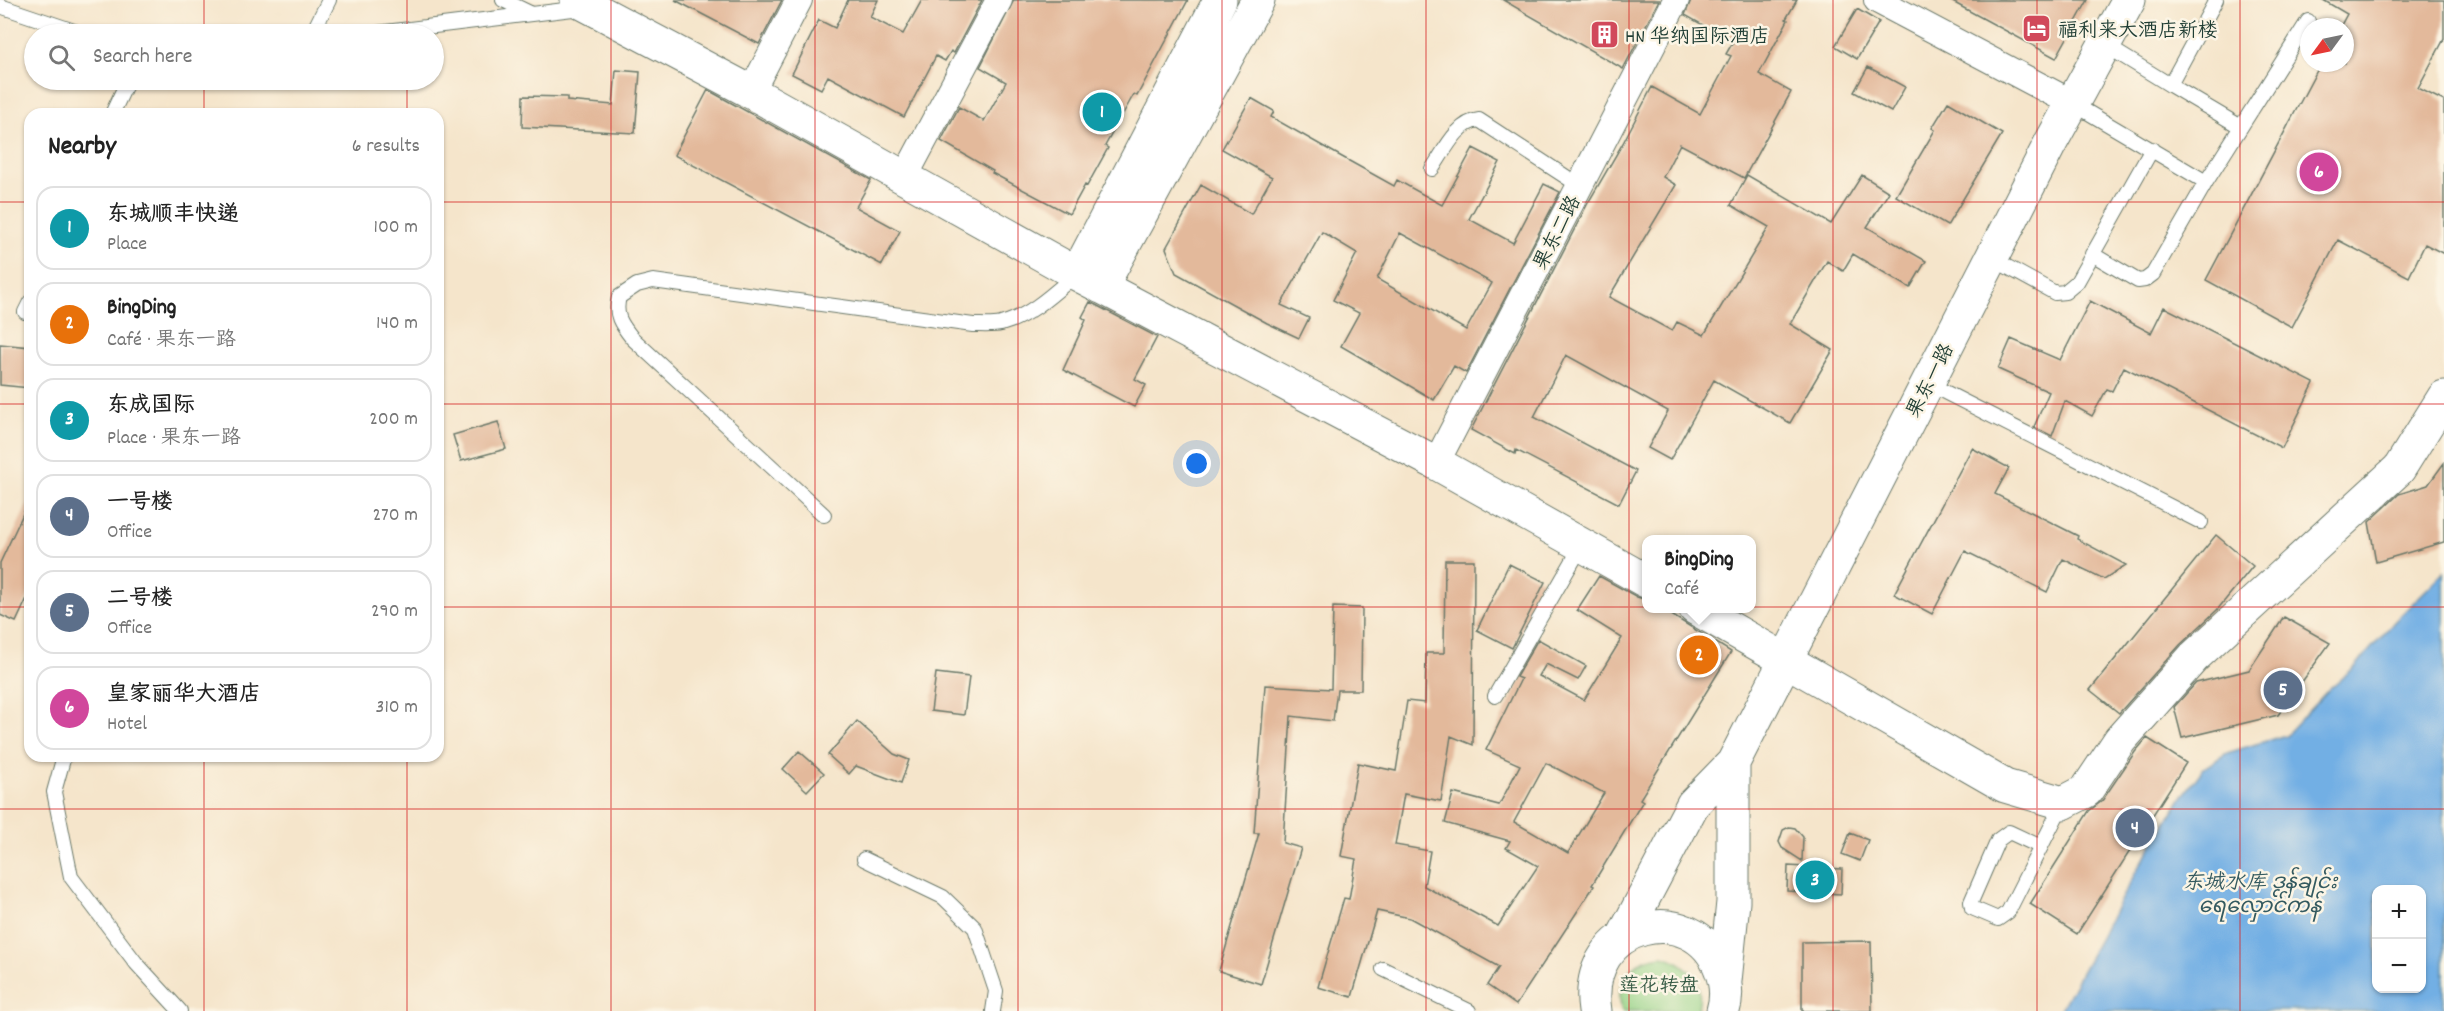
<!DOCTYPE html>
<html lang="en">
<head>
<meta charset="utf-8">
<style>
	:root { --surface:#fff; --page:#f2f2f2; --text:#222; --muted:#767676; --line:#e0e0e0; --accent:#d1495b }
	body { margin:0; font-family:Dekko,"LXGW WenKai TC","Noto Sans Myanmar",sans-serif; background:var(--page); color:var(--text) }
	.controls { position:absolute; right:18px; bottom:18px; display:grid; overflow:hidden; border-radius:12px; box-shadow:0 2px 4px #0004 }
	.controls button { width:54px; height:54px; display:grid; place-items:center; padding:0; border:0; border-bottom:2px solid var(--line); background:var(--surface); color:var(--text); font:30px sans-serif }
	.compass { position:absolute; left:2300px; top:18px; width:54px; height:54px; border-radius:50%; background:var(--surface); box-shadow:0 2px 4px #0004; rotate:237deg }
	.you { position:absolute; left:1197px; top:464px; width:21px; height:21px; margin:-15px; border:4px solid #fff; border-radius:50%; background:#1a73e8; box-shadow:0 0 0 9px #1a73e833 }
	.badge { display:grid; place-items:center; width:39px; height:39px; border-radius:50%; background:var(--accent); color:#fff; font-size:20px; font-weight:700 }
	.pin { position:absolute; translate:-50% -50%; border:3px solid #fff; box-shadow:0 2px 6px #0006 }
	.popup { position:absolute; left:1642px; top:535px; width:114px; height:78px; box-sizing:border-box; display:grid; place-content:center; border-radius:12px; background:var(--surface); filter:drop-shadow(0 2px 4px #0005); font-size:20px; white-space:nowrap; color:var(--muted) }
	.popup b { font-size:22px; color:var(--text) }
	.popup::after { content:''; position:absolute; left:50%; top:100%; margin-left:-12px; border:12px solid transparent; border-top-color:var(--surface) }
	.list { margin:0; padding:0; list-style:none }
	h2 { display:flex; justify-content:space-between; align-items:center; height:78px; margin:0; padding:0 24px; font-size:26px }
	h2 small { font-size:20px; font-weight:400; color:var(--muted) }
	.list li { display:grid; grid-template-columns:39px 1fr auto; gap:18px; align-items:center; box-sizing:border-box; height:84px; margin:0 12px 12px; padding:0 12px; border:2px solid var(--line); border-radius:18px }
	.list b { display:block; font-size:22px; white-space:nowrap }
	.list p { margin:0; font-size:20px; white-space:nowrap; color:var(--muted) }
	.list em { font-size:20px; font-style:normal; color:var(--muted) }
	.icon { flex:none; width:33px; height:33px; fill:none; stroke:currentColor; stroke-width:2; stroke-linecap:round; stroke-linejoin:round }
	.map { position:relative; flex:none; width:2444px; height:1011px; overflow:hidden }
	.search { position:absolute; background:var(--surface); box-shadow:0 2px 4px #0004; left:24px; top:24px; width:420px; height:66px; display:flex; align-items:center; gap:15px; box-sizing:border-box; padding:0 21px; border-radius:33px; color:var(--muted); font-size:22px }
	.panel { position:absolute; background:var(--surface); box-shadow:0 2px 4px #0004; left:24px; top:108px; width:420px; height:654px; border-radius:18px }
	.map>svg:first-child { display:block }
</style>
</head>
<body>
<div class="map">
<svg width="2444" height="1011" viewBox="0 0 2444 1011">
	<rect width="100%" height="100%" fill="#fcf5e5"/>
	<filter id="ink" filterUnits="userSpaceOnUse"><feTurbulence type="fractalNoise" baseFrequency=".0167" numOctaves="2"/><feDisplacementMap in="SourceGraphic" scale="12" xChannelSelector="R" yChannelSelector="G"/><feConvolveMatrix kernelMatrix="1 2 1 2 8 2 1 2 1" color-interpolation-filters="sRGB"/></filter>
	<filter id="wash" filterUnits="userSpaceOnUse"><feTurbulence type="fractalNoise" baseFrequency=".008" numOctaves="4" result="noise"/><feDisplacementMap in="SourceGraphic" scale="24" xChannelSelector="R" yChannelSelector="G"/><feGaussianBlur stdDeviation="1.35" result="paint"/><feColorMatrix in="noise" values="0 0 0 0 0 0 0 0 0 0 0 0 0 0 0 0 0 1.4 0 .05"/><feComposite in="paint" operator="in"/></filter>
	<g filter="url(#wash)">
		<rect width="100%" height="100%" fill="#f5e5cb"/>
		<path fill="#96d387" stroke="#5a885e" stroke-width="1.5" d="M 1663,956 C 1689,963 1706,984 1697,1011 L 1622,1011 C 1614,979 1631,959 1663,956 Z"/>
		<path fill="#72afe4" stroke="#48768c" stroke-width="1.5" fill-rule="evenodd" d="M 2444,572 L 2444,1011 L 2060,1011 L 2136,872 L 2182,797 L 2204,768 L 2227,753 L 2286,735 L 2330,688 L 2355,667 L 2394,622 ZM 2376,890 L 2422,890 L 2422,988 L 2376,988 Z"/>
		<g id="blocks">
			<path fill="#e3b99b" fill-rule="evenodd" d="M 675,0 L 782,0 L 759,44 Z
				M 848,0 L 878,0 L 870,17 L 903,34 L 922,0 L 982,0 L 954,53 L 951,51 L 945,61 L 936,56 L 904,117 L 828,76 L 821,89 L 792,74 L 819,20 L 835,28 Z
				M 1014,0 L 1188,0 L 1137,96 L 1134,94 L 1105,146 L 1108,148 L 1087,186 L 1085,185 L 1069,214 L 992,173 L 993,171 L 941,141 L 959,107 L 984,121 L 1006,82 L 980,67 Z
				M 1503,0 L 1659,0 L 1623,69 Z
				M 1691,0 L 1797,0 L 1786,19 L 1788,20 L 1759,74 L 1791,92 L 1744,178 L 1680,144 L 1663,177 L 1676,185 L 1609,297 L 1672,331 L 1677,322 L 1704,335 L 1769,227 L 1731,205 L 1747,175 L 1831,224 L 1862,175 L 1889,192 L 1867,227 L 1926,261 L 1910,288 L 1853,254 L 1843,271 L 1827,261 L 1790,324 L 1833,350 L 1790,423 L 1714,380 L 1670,460 L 1648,448 L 1668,411 L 1566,355 L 1534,417 L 1636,471 L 1619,504 L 1516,450 L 1515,454 L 1471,430 L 1588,203 L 1623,143 L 1652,87 L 1700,114 L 1731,56 L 1726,54 L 1733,42 L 1685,15 Z
				M 1949,0 L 2088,0 L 2056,58 Z
				M 2323,0 L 2444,0 L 2444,39 L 2418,88 L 2444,101 L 2444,254 L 2425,244 L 2409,277 L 2338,240 L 2292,327 L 2206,280 L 2321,63 L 2345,63 L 2345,27 L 2340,27 L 2347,14 Z
				M 1857,9 L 1879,22 L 1857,59 L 1835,46 Z
				M 1868,67 L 1905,87 L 1891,112 L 1854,92 Z
				M 616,70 L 640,72 L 635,133 L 522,127 L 523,96 L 567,97 L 567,101 L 613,105 Z
				M 708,90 L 871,180 L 856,207 L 900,231 L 882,265 L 674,155 Z
				M 1251,98 L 1274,111 L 1271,117 L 1342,157 L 1394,186 L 1397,180 L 1442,205 L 1473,148 L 1500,162 L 1469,219 L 1513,243 L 1544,184 L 1560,192 L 1466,373 L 1454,366 L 1434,400 L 1341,346 L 1359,313 L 1333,300 L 1357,253 L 1322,232 L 1281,305 L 1309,318 L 1299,338 L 1267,323 L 1176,273 L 1166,248 L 1201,185 L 1251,214 L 1272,177 L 1222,149 ZM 1400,233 L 1492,283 L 1466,330 L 1377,279 Z
				M 1948,102 L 2002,134 L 1947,226 L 1896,196 L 1935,130 L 1932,128 Z
				M 2090,301 L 2151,333 L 2164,307 L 2314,383 L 2282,448 L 2124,367 L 2112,391 L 2107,389 L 2092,416 L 2065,401 L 2052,436 L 2034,427 L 2049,392 L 1998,369 L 2011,339 L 2060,360 Z
				M 1090,302 L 1157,337 L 1135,379 L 1146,385 L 1134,407 L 1063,370 L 1086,320 L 1082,317 Z
				M 0,344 L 30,347 L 30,388 L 0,385 Z
				M 498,422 L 506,449 L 461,461 L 453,435 Z
				M 1972,448 L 2009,468 L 1995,494 L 2078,536 L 2077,539 L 2126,565 L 2104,579 L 2063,559 L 2047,592 L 1965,551 L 1932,614 L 1894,594 Z
				M 2444,463 L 2444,542 L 2376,562 L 2369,522 L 2399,494 L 2428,485 Z
				M 30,499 L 30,592 L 16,622 L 0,615 L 0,563 Z
				M 2216,535 L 2253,566 L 2217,610 L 2180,645 L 2119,713 L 2090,690 Z
				M 1445,560 L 1474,560 L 1473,745 L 1451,736 L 1441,801 L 1404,794 L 1395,845 L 1430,851 L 1424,886 L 1498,926 L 1538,866 L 1506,848 L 1510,841 L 1445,823 L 1453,793 L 1499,805 L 1520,765 L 1486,750 L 1521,679 L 1516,677 L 1538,639 L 1586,666 L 1578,680 L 1546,664 L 1539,676 L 1584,700 L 1622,638 L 1577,610 L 1599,576 L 1637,597 L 1647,600 L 1647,609 L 1662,609 L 1731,652 L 1640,799 L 1643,801 L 1592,885 L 1594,886 L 1516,1005 L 1487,985 L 1499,967 L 1410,918 L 1377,911 L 1352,997 L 1318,987 L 1344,898 L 1349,899 L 1356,859 L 1341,856 L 1358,763 L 1396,771 L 1407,701 L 1425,703 L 1426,653 L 1444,653 ZM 1546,763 L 1604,793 L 1568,853 L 1514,822 Z
				M 1509,564 L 1545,582 L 1512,648 L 1477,630 Z
				M 1333,607 L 1362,608 L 1361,690 L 1337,690 L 1333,721 L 1291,716 L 1283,843 L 1301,848 L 1261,984 L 1219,971 L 1259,833 L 1254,833 L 1265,685 L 1331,689 Z
				M 2284,617 L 2330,643 L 2278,715 L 2182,738 L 2174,707 L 2196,683 L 2249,670 Z
				M 936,673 L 969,677 L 964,715 L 931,711 Z
				M 857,721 L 894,754 L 909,760 L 901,783 L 856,766 L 849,774 L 828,755 Z
				M 2147,738 L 2186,763 L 2077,934 L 2030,904 L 2089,811 L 2102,801 L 2135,752 Z
				M 799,751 L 824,773 L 807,791 L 783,769 Z
				M 1789,827 L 1795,828 L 1803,837 L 1802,861 L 1782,848 L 1779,842 L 1783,830 Z
				M 1850,833 L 1868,840 L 1860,861 L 1842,854 Z
				M 1788,866 L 1842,869 L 1841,894 L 1787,891 Z
				M 1871,941 L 1872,1011 L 1802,1011 L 1802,942 Z"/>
		</g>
	</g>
	<g filter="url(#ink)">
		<use href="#blocks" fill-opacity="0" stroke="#6a7869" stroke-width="1.5"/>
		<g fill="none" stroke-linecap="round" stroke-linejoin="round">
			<defs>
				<path id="lane" d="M 503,0 L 532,14
					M 0,6 L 83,34
					M 312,34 L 329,0
					M 369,34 L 581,8
					M 2105,45 L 2170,85 L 2216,0
					M 2170,85 L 2241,127
					M 2072,103 L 2206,182
					M 112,114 L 128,80
					M 1432,169 C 1444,152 1457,122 1479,120 L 1580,186
					M 2092,254 L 2138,281 L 2145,280 L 2153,274 L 2206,182 L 2308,21
					M 1991,258 L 2055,293 L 2065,292 L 2077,282 L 2152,149
					M 25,312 L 30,302
					M 1927,383 L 2201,522
					M 824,515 L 632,338 C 621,324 614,315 619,297 L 637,285 L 653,281 L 973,325 C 982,325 993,326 1001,324 C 1030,316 1053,294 1075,275
					M 1495,696 L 1582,545
					M 64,756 L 54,792 L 71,877 L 136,963 L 180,1011
					M 2041,847 L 2009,832 L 1998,840 L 1971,902 L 1972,908 L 1998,919 L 2008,912 L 2063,803
					M 864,859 L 943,897 L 975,928 L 996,991 L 993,1011
					M 1383,969 L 1469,1011"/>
				<path id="street" d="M 1877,0 L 2072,103
					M 751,92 L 799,0
					M 904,178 L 999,0
					M 1436,463 L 1676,0"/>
				<path id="secondary" d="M 577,0 L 751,92 L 1077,274 L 1436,463 L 1646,581
					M 1077,274 L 1220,0
					M 1101,287 L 1258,0
					M 1695,608 L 2005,786 L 2063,803 L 2086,791 L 2120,740 L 2194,657 L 2399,469 L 2444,397
					M 1623,937 L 1693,804 L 1733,763 L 2050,144 L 2129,0
					M 1725,981 L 1733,902 L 1733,763
					M 1595,1011 C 1581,921 1694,896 1721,970 C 1726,983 1727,998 1723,1011"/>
			</defs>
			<use href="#lane" stroke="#6a7869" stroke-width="16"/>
			<use href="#street" stroke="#6a7869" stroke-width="28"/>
			<use href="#secondary" stroke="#6a7869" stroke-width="35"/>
			<use href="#lane" stroke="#fff" stroke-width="14"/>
			<use href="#street" stroke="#fff" stroke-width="26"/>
			<use href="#secondary" stroke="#fff" stroke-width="33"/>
		</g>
	</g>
	<path fill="none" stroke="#d62828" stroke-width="1.5" stroke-opacity="0.55" d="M 204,0 L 204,34M 407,0 L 407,34M 611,0 L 611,1011M 815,0 L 815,1011M 1018,0 L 1018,1011M 1222,0 L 1222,1011M 1426,0 L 1426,1011M 1629,0 L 1629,1011M 1833,0 L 1833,1011M 2037,0 L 2037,1011M 2240,0 L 2240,1011M 204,80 L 204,114M 407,80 L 407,114M 0,202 L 30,202M 438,202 L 2444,202M 0,404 L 30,404M 438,404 L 2444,404M 0,607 L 30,607M 438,607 L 2444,607M 204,756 L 204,1011M 407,756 L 407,1011M 0,809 L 2444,809"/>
	<defs>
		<symbol id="hotel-square" viewBox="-11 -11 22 22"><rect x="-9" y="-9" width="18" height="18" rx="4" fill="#d1495b" stroke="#fcf5e5"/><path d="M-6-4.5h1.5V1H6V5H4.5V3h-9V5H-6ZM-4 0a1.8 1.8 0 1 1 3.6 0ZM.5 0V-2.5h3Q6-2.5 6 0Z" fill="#fff"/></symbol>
		<symbol id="building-square" viewBox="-11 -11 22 22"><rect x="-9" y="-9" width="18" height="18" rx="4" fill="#d1495b" stroke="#fcf5e5"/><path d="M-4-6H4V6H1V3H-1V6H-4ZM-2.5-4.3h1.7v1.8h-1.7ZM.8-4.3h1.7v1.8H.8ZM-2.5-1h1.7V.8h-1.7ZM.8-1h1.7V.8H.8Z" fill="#fff"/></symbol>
	</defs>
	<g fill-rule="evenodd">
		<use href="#hotel-square" x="2020" y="12" width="33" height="33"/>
		<use href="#building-square" x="1588" y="18" width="33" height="33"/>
	</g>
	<g text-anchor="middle" stroke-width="5" stroke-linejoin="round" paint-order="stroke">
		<g font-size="20" fill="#1f3d34" stroke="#fcf5e5" text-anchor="start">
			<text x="2058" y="36">福利来大酒店新楼</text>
			<text x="1625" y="42">HN 华纳国际酒店</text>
		</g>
		<g font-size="20" fill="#1f3d34" stroke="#fcf5e5">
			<text transform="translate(1556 232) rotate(-63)" y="7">果东二路</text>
			<text transform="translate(1929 380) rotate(-63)" y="7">果东一路</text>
		</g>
		<g font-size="20" fill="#375b45" stroke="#fcf5e5">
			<text x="1659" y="991">莲花转盘</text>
		</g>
		<g font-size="21" font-style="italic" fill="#345a60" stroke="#fcf5e5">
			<text x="2260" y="888">东城水库 ဒွန်ချင်း<tspan x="2260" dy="24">ရေလှောင်ကန်</tspan></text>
		</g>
	</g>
</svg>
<div class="controls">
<button>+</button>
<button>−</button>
</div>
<svg class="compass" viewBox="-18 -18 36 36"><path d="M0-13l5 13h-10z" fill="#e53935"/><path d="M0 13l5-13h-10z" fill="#767676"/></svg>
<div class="you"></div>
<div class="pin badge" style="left:1102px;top:112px;background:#0f9aa8">1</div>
<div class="pin badge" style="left:1699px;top:655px;background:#e8710a">2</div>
<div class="popup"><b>BingDing</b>Café</div>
<div class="pin badge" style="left:1815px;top:880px;background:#0f9aa8">3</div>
<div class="pin badge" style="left:2135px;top:828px;background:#5c6f8a">4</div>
<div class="pin badge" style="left:2283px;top:690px;background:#5c6f8a">5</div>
<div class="pin badge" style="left:2319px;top:172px;background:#d1479c">6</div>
<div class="search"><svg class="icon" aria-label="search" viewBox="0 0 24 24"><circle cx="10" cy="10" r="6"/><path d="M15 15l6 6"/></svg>Search here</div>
<section class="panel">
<h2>Nearby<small>6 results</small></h2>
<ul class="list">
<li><span class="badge" style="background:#0f9aa8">1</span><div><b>东城顺丰快递</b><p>Place</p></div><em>100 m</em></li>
<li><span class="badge" style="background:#e8710a">2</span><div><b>BingDing</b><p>Café · 果东一路</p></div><em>140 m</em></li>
<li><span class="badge" style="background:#0f9aa8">3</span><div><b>东成国际</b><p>Place · 果东一路</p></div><em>200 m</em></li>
<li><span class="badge" style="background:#5c6f8a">4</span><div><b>一号楼</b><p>Office</p></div><em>270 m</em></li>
<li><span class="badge" style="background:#5c6f8a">5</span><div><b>二号楼</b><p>Office</p></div><em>290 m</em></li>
<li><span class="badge" style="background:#d1479c">6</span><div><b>皇家丽华大酒店</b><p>Hotel</p></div><em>310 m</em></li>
</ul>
</section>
</div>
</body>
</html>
